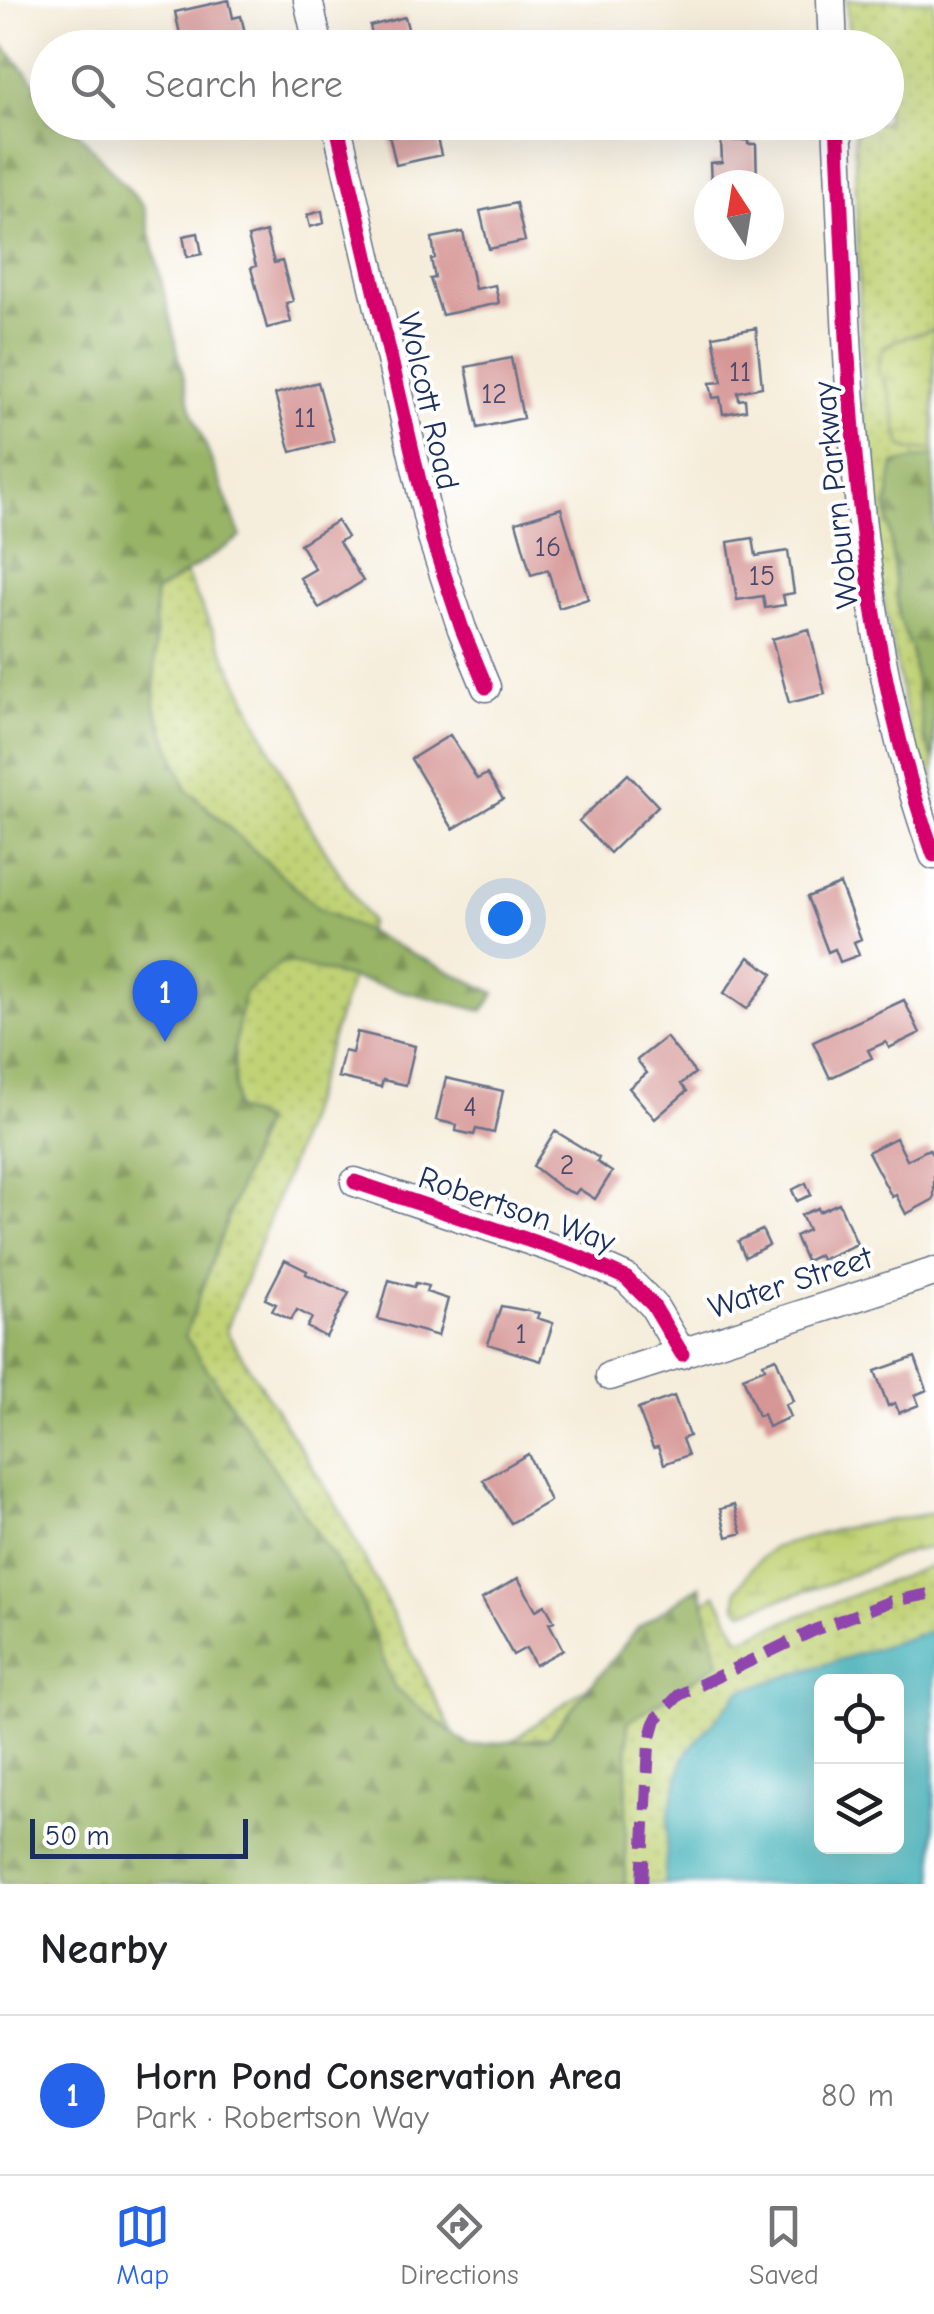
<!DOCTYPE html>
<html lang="en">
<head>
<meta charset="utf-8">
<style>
	:root { --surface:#fff; --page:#f2f2f2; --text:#202124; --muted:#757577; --line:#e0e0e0; --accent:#2563eb }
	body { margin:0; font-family:"Comic Neue",sans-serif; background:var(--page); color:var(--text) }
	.controls { position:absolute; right:30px; bottom:30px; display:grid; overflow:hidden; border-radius:15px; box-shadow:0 10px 40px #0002 }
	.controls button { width:90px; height:90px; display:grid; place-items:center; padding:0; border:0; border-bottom:2px solid var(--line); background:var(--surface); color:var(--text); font:50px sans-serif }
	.compass { position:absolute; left:694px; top:170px; width:90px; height:90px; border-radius:50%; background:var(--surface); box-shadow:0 10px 40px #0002; rotate:348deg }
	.scale { position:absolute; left:30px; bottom:25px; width:218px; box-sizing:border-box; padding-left:10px; border:5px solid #1b2f5e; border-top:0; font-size:28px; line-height:35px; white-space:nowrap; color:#1b2f5e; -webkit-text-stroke:8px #fff; paint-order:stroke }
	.you { position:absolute; left:505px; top:918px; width:35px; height:35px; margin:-25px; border:8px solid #fff; border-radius:50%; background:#1a73e8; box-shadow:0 0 0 15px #1a73e833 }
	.badge { display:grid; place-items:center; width:65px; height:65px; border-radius:50%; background:var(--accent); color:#fff; font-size:32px; font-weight:700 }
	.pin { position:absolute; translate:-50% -82px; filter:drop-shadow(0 2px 5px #0008) }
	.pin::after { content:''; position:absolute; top:52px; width:35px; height:30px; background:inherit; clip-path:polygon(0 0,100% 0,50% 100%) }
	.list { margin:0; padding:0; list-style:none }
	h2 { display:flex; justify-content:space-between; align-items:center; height:130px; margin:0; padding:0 40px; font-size:42px }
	h2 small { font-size:32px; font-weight:400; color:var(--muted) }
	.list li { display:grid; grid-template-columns:65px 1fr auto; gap:30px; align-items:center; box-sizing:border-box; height:160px; padding:0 40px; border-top:2px solid var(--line) }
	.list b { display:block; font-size:38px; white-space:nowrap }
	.list p { margin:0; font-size:32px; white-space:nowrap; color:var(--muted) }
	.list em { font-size:32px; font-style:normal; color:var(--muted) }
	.icon { flex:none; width:55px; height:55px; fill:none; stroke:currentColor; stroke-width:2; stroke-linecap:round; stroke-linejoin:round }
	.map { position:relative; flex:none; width:934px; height:1884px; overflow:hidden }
	.search { position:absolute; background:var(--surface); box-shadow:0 10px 40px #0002; left:30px; right:30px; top:30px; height:110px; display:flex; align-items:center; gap:25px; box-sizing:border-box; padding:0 35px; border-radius:55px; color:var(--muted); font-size:38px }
	.sheet { height:290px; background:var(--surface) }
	nav { display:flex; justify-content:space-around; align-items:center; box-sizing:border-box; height:140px; border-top:2px solid var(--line); background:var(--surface); font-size:28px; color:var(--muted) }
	nav a { display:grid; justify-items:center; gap:5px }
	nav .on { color:var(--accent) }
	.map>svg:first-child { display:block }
</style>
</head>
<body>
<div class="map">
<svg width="934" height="1884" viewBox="0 0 934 1884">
	<defs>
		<pattern id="grass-dots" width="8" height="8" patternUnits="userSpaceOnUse" patternTransform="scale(2.5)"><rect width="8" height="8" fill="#c0d275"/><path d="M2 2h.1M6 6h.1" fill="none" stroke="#a4b568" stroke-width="1.8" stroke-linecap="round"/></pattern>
		<pattern id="forest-firs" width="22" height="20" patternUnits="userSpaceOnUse" patternTransform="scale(2.5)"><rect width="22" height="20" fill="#98b466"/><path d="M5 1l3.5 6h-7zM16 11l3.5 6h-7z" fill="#7b9357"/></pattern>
		<pattern id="wetland-marsh" width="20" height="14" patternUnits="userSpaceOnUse" patternTransform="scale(2.5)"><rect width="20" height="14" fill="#c0d275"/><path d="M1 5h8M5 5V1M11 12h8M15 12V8" fill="none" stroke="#a4b568"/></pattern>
	</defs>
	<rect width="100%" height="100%" fill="#fff"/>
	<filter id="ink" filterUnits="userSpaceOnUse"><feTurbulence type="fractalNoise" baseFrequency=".01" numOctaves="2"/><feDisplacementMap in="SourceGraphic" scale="20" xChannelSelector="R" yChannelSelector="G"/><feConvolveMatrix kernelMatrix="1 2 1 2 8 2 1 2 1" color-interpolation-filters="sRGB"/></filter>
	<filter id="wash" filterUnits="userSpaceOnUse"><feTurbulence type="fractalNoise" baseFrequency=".0048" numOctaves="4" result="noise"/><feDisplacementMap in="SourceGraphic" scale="40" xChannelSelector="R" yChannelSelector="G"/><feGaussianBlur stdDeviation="2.25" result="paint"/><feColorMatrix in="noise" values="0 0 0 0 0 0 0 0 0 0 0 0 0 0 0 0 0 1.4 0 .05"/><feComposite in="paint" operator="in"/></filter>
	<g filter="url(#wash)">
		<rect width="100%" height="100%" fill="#f5edda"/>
		<path fill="url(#grass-dots)" stroke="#6e806a" stroke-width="2.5" fill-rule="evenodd" d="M 846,0 L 934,0 L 934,818 L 910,736 L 872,541 L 862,394 L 854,123 L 886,122 L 886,48 L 850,47 Z
			M 0,191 L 300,810 L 370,922 L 291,1162 L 226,1331 L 339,1509 L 472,1770 L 716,1594 L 740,1639 L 934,1564 L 934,1884 L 0,1884 ZM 822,1682 L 896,1682 L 896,1846 L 822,1846 Z"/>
		<path fill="url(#forest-firs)" stroke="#5a7262" stroke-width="2.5" d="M 0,42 L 47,96 L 48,122 L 70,123 L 144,207 L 191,408 L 241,537 L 155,593 L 155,707 L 186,789 L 319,909 L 495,993 L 483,1011 L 283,961 L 244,994 L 234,1049 L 235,1109 L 263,1121 L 185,1336 L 358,1594 L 395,1689 L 469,1746 L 548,1738 L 638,1628 L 700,1585 L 719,1663 L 628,1722 L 625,1884 L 0,1884 Z
			M 934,455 L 934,761 L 924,737 L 911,649 L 899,618 L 887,508 L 894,464 Z"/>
		<path fill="url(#wetland-marsh)" stroke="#6e806a" stroke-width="2.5" d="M 934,329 L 934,449 L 911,450 L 901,446 L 889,392 L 878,368 L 882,350 L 893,341 Z
			M 934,1513 L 934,1547 L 911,1551 L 828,1584 L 743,1611 L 736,1606 L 737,1591 L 752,1567 L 772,1548 L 838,1529 Z"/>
		<path fill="#42b2ba" stroke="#2e708c" stroke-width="2.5" fill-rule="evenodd" d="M 934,1630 L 934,1884 L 664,1884 L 669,1814 L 684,1756 L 740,1691 ZM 822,1682 L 896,1682 L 896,1846 L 822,1846 Z"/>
		<g id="blocks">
			<path fill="#d59695" d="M 229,0 L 233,18 L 241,16 L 245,33 L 183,47 L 175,12 Z
				M 405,17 L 413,48 L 375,48 L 370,26 Z
				M 403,122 L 433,122 L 441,155 L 396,165 L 387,126 Z
				M 545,122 L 588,122 L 588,124 L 548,133 Z
				M 748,140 L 748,144 L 756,144 L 757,185 L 711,185 L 710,163 L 722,162 L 721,141 Z
				M 516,203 L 525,241 L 489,249 L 480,211 Z
				M 322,211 L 324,223 L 310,227 L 307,215 Z
				M 266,232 L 274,263 L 282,261 L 293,301 L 286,303 L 291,322 L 267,328 L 251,268 L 256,266 L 248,237 Z
				M 463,232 L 475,289 L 495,285 L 499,303 L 442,315 L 430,279 L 435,278 L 431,259 L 435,258 L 432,238 Z
				M 198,233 L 202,254 L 187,257 L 183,236 Z
				M 756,328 L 762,387 L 738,392 L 739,400 L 745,399 L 746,410 L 723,414 L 720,397 L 713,398 L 710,383 L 722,382 L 713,336 Z
				M 511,358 L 523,418 L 478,428 L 466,367 Z
				M 318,382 L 334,441 L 291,452 L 275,394 Z
				M 561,508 L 588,599 L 559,608 L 548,570 L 531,575 L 516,522 Z
				M 337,521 L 347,537 L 339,542 L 363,581 L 319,608 L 300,578 L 315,569 L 300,544 Z
				M 753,538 L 756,556 L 788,551 L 794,593 L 783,595 L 785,605 L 765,608 L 763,596 L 737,600 L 728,542 Z
				M 809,629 L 825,694 L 789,703 L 772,639 Z
				M 450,735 L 477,779 L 487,774 L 503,799 L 453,829 L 411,759 Z
				M 628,774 L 658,806 L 610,853 L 579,821 Z
				M 840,884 L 861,939 L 854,942 L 859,955 L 840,962 L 835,949 L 828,952 L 807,897 Z
				M 749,957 L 773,974 L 747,1009 L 724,993 Z
				M 904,1000 L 920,1033 L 889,1048 L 886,1042 L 868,1050 L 872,1058 L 830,1078 L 813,1042 Z
				M 357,1032 L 415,1046 L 406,1085 L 383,1080 L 381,1087 L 338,1077 L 344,1051 L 352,1053 Z
				M 666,1037 L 695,1073 L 681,1084 L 687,1091 L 655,1119 L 629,1088 L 647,1073 L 637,1060 Z
				M 446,1078 L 503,1091 L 494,1133 L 476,1129 L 474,1135 L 456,1131 L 457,1125 L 436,1120 Z
				M 555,1131 L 599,1158 L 597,1162 L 612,1172 L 595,1199 L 579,1189 L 575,1194 L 561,1188 L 533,1166 Z
				M 896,1138 L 907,1160 L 929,1149 L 934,1158 L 934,1199 L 906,1214 L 896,1195 L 892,1197 L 868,1152 Z
				M 806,1183 L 811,1195 L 797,1201 L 792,1190 Z
				M 839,1203 L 857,1244 L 821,1260 L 819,1255 L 806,1261 L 795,1236 L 808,1230 L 801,1215 L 818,1208 L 819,1212 Z
				M 762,1230 L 769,1245 L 745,1257 L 738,1241 Z
				M 285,1260 L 307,1271 L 306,1274 L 349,1293 L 326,1337 L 307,1327 L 312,1318 L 297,1310 L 291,1320 L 272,1311 L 276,1304 L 265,1299 Z
				M 389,1280 L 414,1287 L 416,1283 L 428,1286 L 426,1292 L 448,1299 L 438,1336 L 378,1319 Z
				M 501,1306 L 539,1313 L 537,1318 L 553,1323 L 541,1361 L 488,1344 Z
				M 915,1357 L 927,1390 L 915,1395 L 919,1405 L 899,1413 L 895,1403 L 888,1406 L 875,1371 Z
				M 776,1358 L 793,1401 L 785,1405 L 790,1417 L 768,1427 L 763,1414 L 758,1416 L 743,1377 L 765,1368 L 763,1363 Z
				M 674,1396 L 689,1436 L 682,1439 L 688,1455 L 664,1464 L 658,1447 L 653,1448 L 638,1409 Z
				M 528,1454 L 550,1501 L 511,1523 L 483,1480 Z
				M 734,1505 L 742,1533 L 727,1537 L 720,1509 Z
				M 518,1578 L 536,1610 L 545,1605 L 554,1621 L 549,1623 L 563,1650 L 535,1665 L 526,1648 L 513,1655 L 482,1599 Z"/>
		</g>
	</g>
	<g filter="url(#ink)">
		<use href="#blocks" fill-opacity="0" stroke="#677289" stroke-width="2.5"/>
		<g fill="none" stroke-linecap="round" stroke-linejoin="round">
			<defs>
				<path id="street" d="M 308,0 L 319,48
					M 831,0 L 833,48
					M 336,122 L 433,541 L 462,629 L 486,687
					M 837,122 C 849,368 850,621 934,855
					M 355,1182 L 579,1257 L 626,1278 L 653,1305 L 682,1354
					M 610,1376 L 934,1272"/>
			</defs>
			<use href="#street" stroke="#677289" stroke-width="31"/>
			<use href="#street" stroke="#fff" stroke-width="28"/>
			<path stroke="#8e44ad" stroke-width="12" stroke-dasharray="25 12" stroke-linecap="butt" d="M 642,1884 L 649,1744 L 656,1719 L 679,1695 L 817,1629 L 889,1602 L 934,1593"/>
			<defs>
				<path id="cycleway" d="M 336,122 L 433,541 L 462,629 L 486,687
					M 837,122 C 849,368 850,621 934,855
					M 355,1182 L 579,1257 L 626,1278 L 653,1305 L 682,1354"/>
			</defs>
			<use href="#cycleway" stroke="#fff" stroke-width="21"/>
			<use href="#cycleway" stroke="#d6006c" stroke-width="15"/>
		</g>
	</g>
	<g text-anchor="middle" stroke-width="8" stroke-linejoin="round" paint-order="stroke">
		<g font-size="28" fill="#4a496c">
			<text x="740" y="381">11</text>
			<text x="494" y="403">12</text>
			<text x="305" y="427">11</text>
			<text x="548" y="556">16</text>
			<text x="762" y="585">15</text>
			<text x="470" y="1116">4</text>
			<text x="567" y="1174">2</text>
			<text x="521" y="1343">1</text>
		</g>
		<g font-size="32" fill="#1b2f5e" stroke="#fff">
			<text transform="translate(429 401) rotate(77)" y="11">Wolcott Road</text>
			<text transform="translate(835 495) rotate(-96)" y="11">Woburn Parkway</text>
			<text transform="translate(517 1209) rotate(19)" y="11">Robertson Way</text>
			<text transform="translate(790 1282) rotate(-18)" y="11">Water Street</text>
		</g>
	</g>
</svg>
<div class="controls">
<button><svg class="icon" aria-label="locate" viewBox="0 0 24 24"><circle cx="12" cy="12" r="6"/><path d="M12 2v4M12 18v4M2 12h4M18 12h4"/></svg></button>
<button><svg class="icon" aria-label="layers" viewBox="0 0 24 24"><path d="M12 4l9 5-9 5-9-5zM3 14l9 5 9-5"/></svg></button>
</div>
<svg class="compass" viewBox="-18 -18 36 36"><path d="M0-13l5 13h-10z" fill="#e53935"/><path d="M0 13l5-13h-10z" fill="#757577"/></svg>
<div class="scale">50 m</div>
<div class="you"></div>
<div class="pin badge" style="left:165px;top:1042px">1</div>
<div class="search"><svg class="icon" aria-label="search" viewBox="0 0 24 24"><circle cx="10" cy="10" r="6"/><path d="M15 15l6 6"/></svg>Search here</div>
</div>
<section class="sheet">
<h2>Nearby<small></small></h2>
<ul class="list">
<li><span class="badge">1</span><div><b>Horn Pond Conservation Area</b><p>Park · Robertson Way</p></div><em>80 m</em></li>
</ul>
</section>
<nav>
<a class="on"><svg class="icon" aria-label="map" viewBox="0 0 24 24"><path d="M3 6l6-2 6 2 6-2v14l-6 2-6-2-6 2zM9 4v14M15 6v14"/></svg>Map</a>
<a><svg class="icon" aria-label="directions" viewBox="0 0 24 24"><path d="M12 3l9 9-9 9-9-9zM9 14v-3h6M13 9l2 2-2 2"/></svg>Directions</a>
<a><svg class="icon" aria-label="saved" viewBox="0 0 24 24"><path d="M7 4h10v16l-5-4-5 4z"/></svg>Saved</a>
</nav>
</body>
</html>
